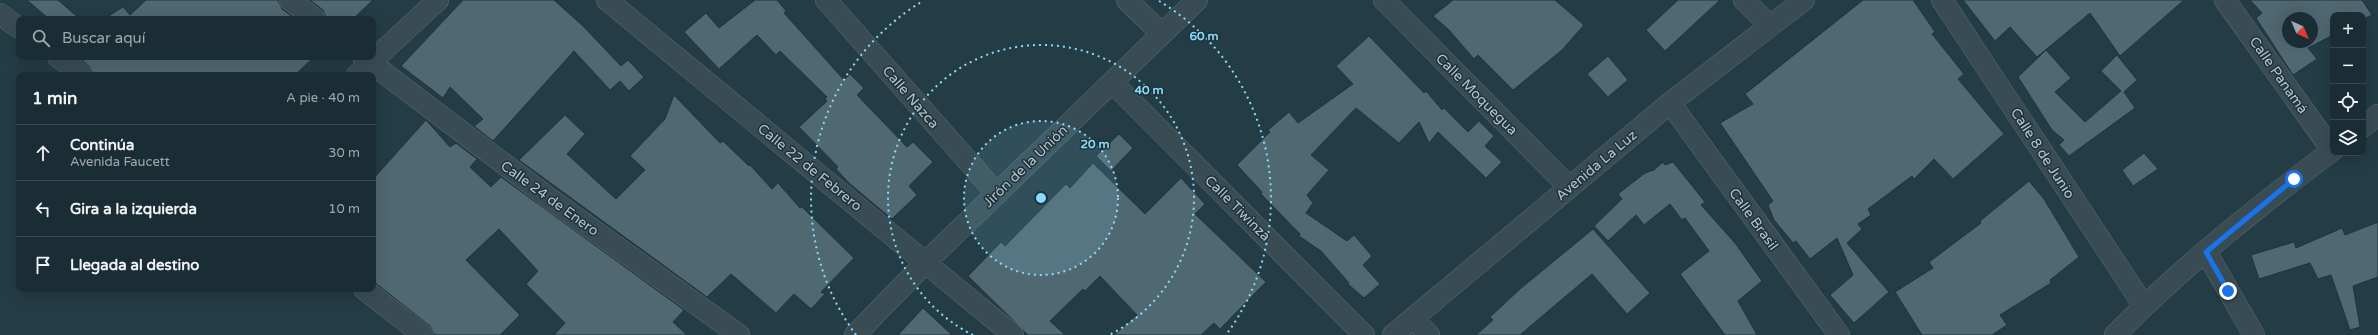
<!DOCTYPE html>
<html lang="es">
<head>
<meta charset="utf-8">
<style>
	:root { --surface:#1b2d34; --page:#24353c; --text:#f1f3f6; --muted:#a0a8ac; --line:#39494f }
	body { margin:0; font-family:"Varela Round",sans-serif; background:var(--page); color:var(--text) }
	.controls { position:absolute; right:12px; top:12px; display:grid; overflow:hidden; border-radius:8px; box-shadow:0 4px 16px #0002 }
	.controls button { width:36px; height:36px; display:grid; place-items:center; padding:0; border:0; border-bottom:1px solid var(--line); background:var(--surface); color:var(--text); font:20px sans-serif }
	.compass { position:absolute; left:2282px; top:12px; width:36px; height:36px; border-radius:50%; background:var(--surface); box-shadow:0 4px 16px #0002; rotate:136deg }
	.stop { position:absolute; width:12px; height:12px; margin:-9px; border:3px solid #1a73e8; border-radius:50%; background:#fff }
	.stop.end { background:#1a73e8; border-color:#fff; box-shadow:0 1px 4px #0008 }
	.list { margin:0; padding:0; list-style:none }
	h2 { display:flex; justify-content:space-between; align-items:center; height:52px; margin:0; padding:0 16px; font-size:17px }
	h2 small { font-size:13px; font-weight:400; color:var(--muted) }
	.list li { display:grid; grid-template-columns:26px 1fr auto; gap:12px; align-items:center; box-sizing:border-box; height:56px; padding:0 16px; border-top:1px solid var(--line) }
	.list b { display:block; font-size:15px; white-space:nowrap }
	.list p { margin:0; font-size:13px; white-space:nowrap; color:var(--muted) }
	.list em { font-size:13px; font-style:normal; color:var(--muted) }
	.icon { flex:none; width:22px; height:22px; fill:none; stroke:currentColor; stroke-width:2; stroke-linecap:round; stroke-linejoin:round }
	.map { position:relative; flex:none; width:2378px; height:335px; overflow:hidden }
	.search { position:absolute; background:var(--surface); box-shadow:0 4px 16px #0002; left:16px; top:16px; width:360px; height:44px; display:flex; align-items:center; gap:10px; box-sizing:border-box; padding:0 14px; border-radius:8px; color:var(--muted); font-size:15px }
	.panel { position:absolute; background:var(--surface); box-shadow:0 4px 16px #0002; left:16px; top:72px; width:360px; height:220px; border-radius:8px }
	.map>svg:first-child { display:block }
</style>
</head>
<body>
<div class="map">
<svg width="2378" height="335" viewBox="0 0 2378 335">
	<rect width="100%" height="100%" fill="#243c45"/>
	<path fill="#506872" stroke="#20343b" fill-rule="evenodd" d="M 27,0 L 58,0 L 80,19 L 49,19 Z
		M 146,0 L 278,0 L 282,9 L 295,19 L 104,19 L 123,7 L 130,15 Z
		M 310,0 L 373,0 L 353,19 L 327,19 L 323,10 Z
		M 463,0 L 554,0 L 583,26 L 621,66 L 628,60 L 644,77 L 629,91 L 620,81 L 610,90 L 574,51 L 493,141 L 474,126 L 483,119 L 450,87 L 443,98 L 401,66 Z
		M 755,0 L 777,0 L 786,11 L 784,13 L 844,80 L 850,74 L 864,88 L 857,95 L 907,147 L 913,142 L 933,162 L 909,186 L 917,195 L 892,219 L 850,184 L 836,169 L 838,167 L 799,127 L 827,101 L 825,99 L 827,97 L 780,51 L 776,55 L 757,35 L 719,69 L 684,32 L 706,13 L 719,28 Z
		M 1453,0 L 1555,0 L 1584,25 L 1562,50 L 1513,90 L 1478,55 L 1474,59 L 1449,30 L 1433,16 Z
		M 1678,0 L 1720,0 L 1665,51 L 1646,30 Z
		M 1863,0 L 1913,0 L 1935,32 L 1932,34 L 1964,74 L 1958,79 L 2004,134 L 1953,179 L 1934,159 L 1914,179 L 1912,176 L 1868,209 L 1871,215 L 1858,224 L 1862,229 L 1847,243 L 1889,292 L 1854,323 L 1830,295 L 1853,275 L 1837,238 L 1810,259 L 1796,241 L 1793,243 L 1774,220 L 1768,205 L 1773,201 L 1720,123 L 1753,104 L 1745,94 Z
		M 1963,0 L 2184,0 L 2120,56 L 2090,13 L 2037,57 L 2010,27 L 1995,41 Z
		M 2250,0 L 2362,0 L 2372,15 L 2363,19 L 2363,15 L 2333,15 L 2333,35 L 2308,48 L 2317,59 L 2293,75 L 2256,18 L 2262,13 ZM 2288,18 L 2312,18 L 2312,42 L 2288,42 Z
		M 1369,36 L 1424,93 L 1426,91 L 1442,110 L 1444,108 L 1468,132 L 1479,121 L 1494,136 L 1485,146 L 1502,162 L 1486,178 L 1438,132 L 1429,143 L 1419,122 L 1399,143 L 1356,108 L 1311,155 L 1329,170 L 1307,195 L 1313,203 L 1306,213 L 1347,241 L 1354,235 L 1372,256 L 1363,265 L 1380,284 L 1364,298 L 1348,284 L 1349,283 L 1321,251 L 1299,236 L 1300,234 L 1261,194 L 1262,192 L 1237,165 L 1270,132 L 1268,130 L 1289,112 L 1298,123 L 1353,84 L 1336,66 Z
		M 2046,50 L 2071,78 L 2055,92 L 2085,122 L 2121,91 L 2101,71 L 2117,55 L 2137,80 L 2124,92 L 2135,108 L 2069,156 L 2059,145 L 2064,140 L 2052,130 L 2018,77 Z
		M 1608,56 L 1628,80 L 1608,97 L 1587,74 Z
		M 78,57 L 314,57 L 295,75 L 94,75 L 89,66 Z
		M 674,95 L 720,143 L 723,141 L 749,166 L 750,165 L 772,189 L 778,183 L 800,208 L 802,207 L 854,258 L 821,292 L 825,294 L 811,309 L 794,294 L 776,313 L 731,274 L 707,297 L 519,160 L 565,115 L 585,134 L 567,154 L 616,199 L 645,170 L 630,156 L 665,119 Z
		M 426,120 L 450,147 L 456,143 L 477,159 L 470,167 L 491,187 L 501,177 L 684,310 L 673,322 L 687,335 L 554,335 L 565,323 L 526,284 L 538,271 L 499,229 L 466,260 L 520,315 L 500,335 L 435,335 L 430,326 L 373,281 L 373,179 Z
		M 1119,134 L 1133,148 L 1111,171 L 1096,156 Z
		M 2144,153 L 2158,169 L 2133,186 L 2122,170 Z
		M 1663,162 L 1665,165 L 1673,162 L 1705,202 L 1701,205 L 1735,243 L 1762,281 L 1738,301 L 1757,335 L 1725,335 L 1680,274 L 1709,251 L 1685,218 L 1682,220 L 1670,204 L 1644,225 L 1636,215 L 1608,241 L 1594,226 L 1622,199 L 1618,194 L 1645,173 L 1654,170 Z
		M 1093,163 L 1145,214 L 1181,178 L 1205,204 L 1195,214 L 1266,282 L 1220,329 L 1214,323 L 1201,335 L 1114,335 L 1137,315 L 1100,276 L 1085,291 L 1083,289 L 1050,321 L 1065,335 L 1028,335 L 968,276 L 1001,242 L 1005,246 L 1066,184 L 1070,188 Z
		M 2029,181 L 2044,199 L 2079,257 L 2050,280 L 2051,283 L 2000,315 L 2007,325 L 1992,335 L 1922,335 L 1895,292 L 1933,268 L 1929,262 L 1981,223 L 1980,221 Z
		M 2378,222 L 2378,277 L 2353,286 L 2360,327 L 2350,330 L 2331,275 L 2318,279 L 2310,263 L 2259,279 L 2251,255 L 2294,242 L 2296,248 L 2342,228 L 2345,235 Z
		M 1593,229 L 1650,293 L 1627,314 L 1592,274 L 1520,335 L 1476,335 L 1493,320 L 1490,317 L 1520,289 Z
		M 923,308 L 952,335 L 898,335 Z"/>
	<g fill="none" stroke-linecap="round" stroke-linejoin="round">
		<defs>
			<path id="minor" d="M 290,0 L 315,19
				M 607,0 L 1013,335
				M 826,0 L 997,194
				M 1127,0 L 1162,34
				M 1384,0 L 1569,187
				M 1744,0 L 1770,26
				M 1942,0 L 2144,306
				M 2225,0 L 2332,150
				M 0,14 L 19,28
				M 58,57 L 82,75
				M 363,57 L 549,198 L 739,335
				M 357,75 L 438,0
				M 1112,82 L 1364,335
				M 1670,103 L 1839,335
				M 2363,127 L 2378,115
				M 2206,252 L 2254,335
				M 364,289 L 423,335
				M 1413,319 L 1429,335
				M 855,335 L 926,262 L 1197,0
				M 1393,335 L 1670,103 L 1804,0
				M 2115,335 C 2182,267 2257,207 2333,150"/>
		</defs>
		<use href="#minor" stroke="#586a71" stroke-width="22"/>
		<use href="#minor" stroke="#394c54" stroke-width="21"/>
	</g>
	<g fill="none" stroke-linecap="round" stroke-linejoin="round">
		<path stroke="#1a73e8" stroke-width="5" d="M 2228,291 L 2206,252 L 2294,179"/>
	</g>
	<circle cx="1041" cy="198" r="77" fill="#8adbff" fill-opacity=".12"/>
	<g fill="none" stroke="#8adbff" stroke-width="2" stroke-dasharray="2 4">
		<circle cx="1041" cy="198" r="77"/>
		<path d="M973 335A153 153 0 1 1 1109 335"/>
		<path d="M856 335A230 230 0 0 1 923 1M1159 1A230 230 0 0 1 1226 335"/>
	</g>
	<g text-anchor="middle" stroke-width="3" stroke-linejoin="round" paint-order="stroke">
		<g font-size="14" fill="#b7c6ce" stroke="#1e3239">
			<text transform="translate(2279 75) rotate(55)" y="5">Calle Panamá</text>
			<text transform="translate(1477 94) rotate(45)" y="5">Calle Moquegua</text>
			<text transform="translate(911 97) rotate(49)" y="5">Calle Nazca</text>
			<text transform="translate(2043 153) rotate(57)" y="5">Calle 8 de Junio</text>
			<text transform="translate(1596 165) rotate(-40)" y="5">Avenida La Luz</text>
			<text transform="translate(1025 166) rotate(-44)" y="5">Jirón de la Unión</text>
			<text transform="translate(810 167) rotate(39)" y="5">Calle 22 de Febrero</text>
			<text transform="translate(550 198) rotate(36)" y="5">Calle 24 de Enero</text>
			<text transform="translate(1238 208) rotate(45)" y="5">Calle Tiwinza</text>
			<text transform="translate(1754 219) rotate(54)" y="5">Calle Brasil</text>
		</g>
	</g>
	<circle cx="1041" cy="198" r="6" fill="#8adbff" stroke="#1e3239" stroke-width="2"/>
	<g font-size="12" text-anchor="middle" font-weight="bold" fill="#8adbff" stroke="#1e3239" stroke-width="3" stroke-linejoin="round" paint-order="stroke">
		<text x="1204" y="40">60 m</text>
		<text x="1149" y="94">40 m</text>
		<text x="1095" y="148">20 m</text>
	</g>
</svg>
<div class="controls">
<button>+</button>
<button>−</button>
<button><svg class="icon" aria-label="locate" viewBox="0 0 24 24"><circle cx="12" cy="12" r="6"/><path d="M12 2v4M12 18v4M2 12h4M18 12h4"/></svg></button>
<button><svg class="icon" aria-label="layers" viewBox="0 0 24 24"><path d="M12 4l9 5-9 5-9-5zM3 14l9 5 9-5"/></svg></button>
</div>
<svg class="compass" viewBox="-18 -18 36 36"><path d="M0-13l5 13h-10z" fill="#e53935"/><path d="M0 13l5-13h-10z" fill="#a0a8ac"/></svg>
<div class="stop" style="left:2294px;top:179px"></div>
<div class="stop end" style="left:2228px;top:291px"></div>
<div class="search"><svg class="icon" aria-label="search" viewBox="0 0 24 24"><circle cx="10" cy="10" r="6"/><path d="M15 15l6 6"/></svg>Buscar aquí</div>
<section class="panel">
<h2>1 min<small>A pie · 40 m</small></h2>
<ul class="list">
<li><svg class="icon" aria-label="ahead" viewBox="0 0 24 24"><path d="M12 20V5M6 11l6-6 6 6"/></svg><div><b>Continúa</b><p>Avenida Faucett</p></div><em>30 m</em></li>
<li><svg class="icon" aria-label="left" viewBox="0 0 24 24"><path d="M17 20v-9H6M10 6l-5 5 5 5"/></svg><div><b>Gira a la izquierda</b></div><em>10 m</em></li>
<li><svg class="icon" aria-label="arrive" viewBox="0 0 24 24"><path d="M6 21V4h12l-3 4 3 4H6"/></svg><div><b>Llegada al destino</b></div></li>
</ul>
</section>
</div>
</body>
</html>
